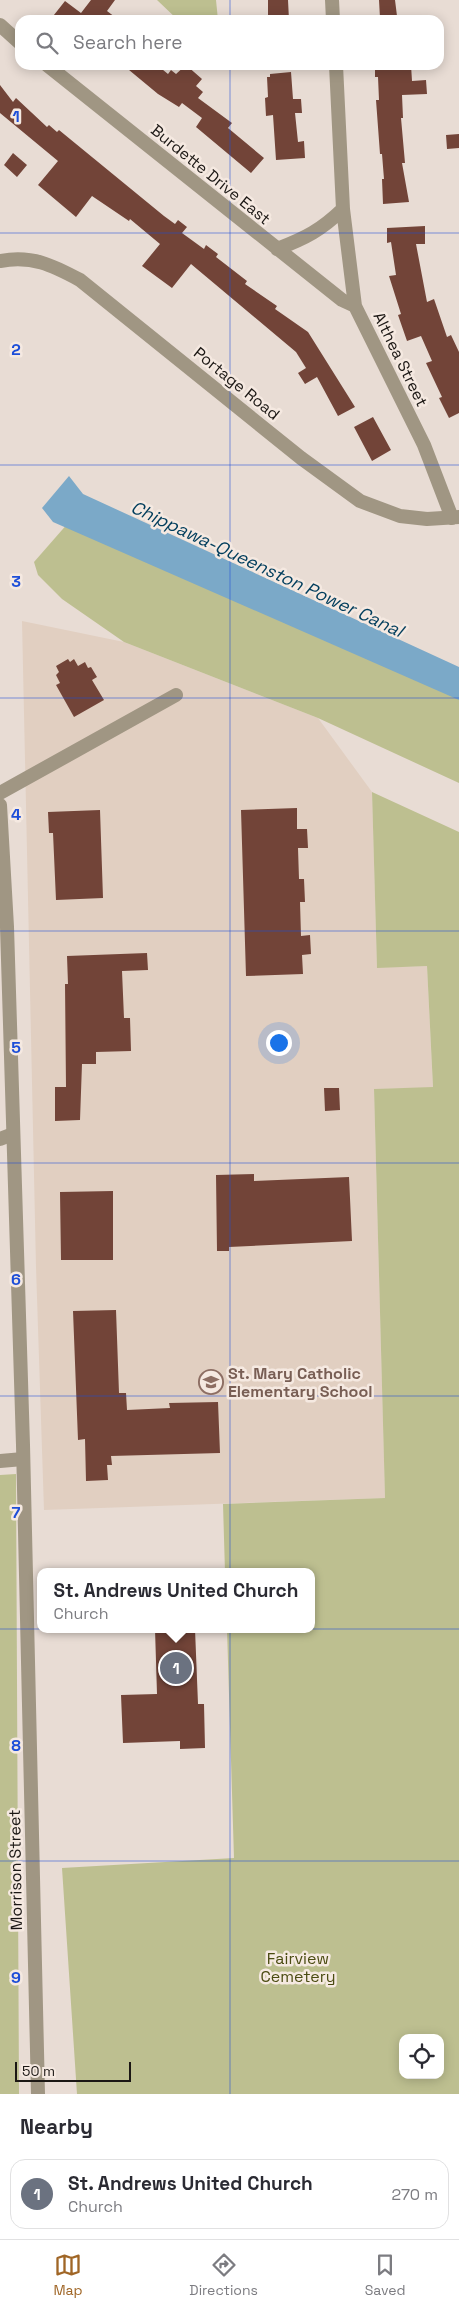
<!DOCTYPE html>
<html lang="en">
<head>
<meta charset="utf-8">
<style>
	:root { --surface:#fff; --page:#f7f7f7; --text:#2b2b33; --muted:#7c7c81; --line:#e1e1e2; --accent:#a06626 }
	body { margin:0; font-family:"Space Grotesk",sans-serif; background:var(--page); color:var(--text) }
	.controls { position:absolute; right:15px; bottom:15px; display:grid; overflow:hidden; border-radius:10px; box-shadow:0 2px 12px #0003 }
	.controls button { width:45px; height:45px; display:grid; place-items:center; padding:0; border:0; border-bottom:1px solid var(--line); background:var(--surface); color:var(--text); font:25px sans-serif }
	.scale { position:absolute; left:15px; bottom:12px; width:116px; box-sizing:border-box; padding-left:5px; border:2px solid #1b1714; border-top:0; font-size:14px; line-height:18px; white-space:nowrap; color:#1b1714; -webkit-text-stroke:4px #f5e9e1; paint-order:stroke }
	.you { position:absolute; left:278px; top:1042px; width:18px; height:18px; margin:-12px; border:4px solid #fff; border-radius:50%; background:#1a73e8; box-shadow:0 0 0 8px #1a73e833 }
	.badge { display:grid; place-items:center; width:32px; height:32px; border-radius:50%; background:var(--accent); color:#fff; font-size:16px; font-weight:700 }
	.pin { position:absolute; translate:-50% -50%; border:2px solid #fff; box-shadow:0 1px 5px #0006 }
	.popup { position:absolute; left:37px; top:1568px; width:278px; height:65px; box-sizing:border-box; display:grid; place-content:center; border-radius:10px; background:var(--surface); filter:drop-shadow(0 1px 4px #0005); font-size:16px; white-space:nowrap; color:var(--muted) }
	.popup b { font-size:19px; color:var(--text) }
	.popup::after { content:''; position:absolute; left:50%; top:100%; margin-left:-10px; border:10px solid transparent; border-top-color:var(--surface) }
	.list { margin:0; padding:0; list-style:none }
	h2 { display:flex; justify-content:space-between; align-items:center; height:65px; margin:0; padding:0 20px; font-size:21px }
	h2 small { font-size:16px; font-weight:400; color:var(--muted) }
	.list li { display:grid; grid-template-columns:32px 1fr auto; gap:15px; align-items:center; box-sizing:border-box; height:70px; margin:0 10px 10px; padding:0 10px; border:1px solid var(--line); border-radius:15px }
	.list b { display:block; font-size:19px; white-space:nowrap }
	.list p { margin:0; font-size:16px; white-space:nowrap; color:var(--muted) }
	.list em { font-size:16px; font-style:normal; color:var(--muted) }
	.icon { flex:none; width:28px; height:28px; fill:none; stroke:currentColor; stroke-width:2; stroke-linecap:round; stroke-linejoin:round }
	.map { position:relative; flex:none; width:459px; height:2094px; overflow:hidden }
	.search { position:absolute; background:var(--surface); box-shadow:0 2px 12px #0003; left:15px; right:15px; top:15px; height:55px; display:flex; align-items:center; gap:12px; box-sizing:border-box; padding:0 18px; border-radius:15px; color:var(--muted); font-size:19px }
	.sheet { height:145px; background:var(--surface) }
	nav { display:flex; justify-content:space-around; align-items:center; box-sizing:border-box; height:70px; border-top:1px solid var(--line); background:var(--surface); font-size:14px; color:var(--muted) }
	nav a { display:grid; justify-items:center; gap:2px }
	nav .on { color:var(--accent) }
	.map>svg:first-child { display:block }
</style>
</head>
<body>
<div class="map">
<svg width="459" height="2094" viewBox="0 0 459 2094">
	<rect width="100%" height="100%" fill="#e8dcd4"/>
	<path fill="#e1cfc1" d="M 22,621 L 124,642 L 318,718 L 372,792 L 377,967 L 427,966 L 433,1088 L 374,1089 L 385,1498 L 44,1510 L 36,1267 Z"/>
	<path fill="#bdbf90" fill-rule="evenodd" d="M 157,0 L 216,0 L 218,20 L 178,20 Z
		M 76,514 L 459,691 L 459,783 L 318,718 L 124,642 L 62,599 L 38,575 L 34,562 Z
		M 372,792 L 459,832 L 459,2094 L 77,2094 L 62,1868 L 234,1858 L 227,1629 L 311,1629 L 311,1572 L 225,1572 L 223,1504 L 385,1498 L 374,1089 L 433,1087 L 427,966 L 377,968 ZM 403,2038 L 440,2038 L 440,2075 L 403,2075 Z
		M 16,1474 L 19,2094 L 0,2094 L 0,1475 Z"/>
	<path fill="#7ba9c8" d="M 69,476 L 83,494 L 459,667 L 459,700 L 53,522 L 42,508 Z"/>
	<path fill="#724438" d="M 91,0 L 115,0 L 107,11 L 119,20 L 50,20 L 65,1 L 81,13 Z
		M 268,0 L 288,0 L 289,20 L 268,20 Z
		M 379,0 L 395,0 L 397,16 L 380,18 Z
		M 123,65 L 157,65 L 168,74 L 171,70 L 176,74 L 186,65 L 202,79 L 196,86 L 203,92 L 198,98 L 232,123 L 228,128 L 264,158 L 251,173 L 196,127 L 202,118 L 182,103 L 179,107 L 158,94 Z
		M 375,65 L 411,65 L 412,81 L 426,80 L 427,94 L 402,95 L 403,118 L 401,118 L 405,163 L 402,163 L 409,202 L 383,204 L 382,179 L 384,179 L 382,154 L 380,154 L 376,100 L 379,100 L 378,77 L 375,77 Z
		M 291,72 L 293,99 L 301,99 L 302,113 L 295,113 L 298,142 L 304,141 L 305,158 L 276,160 L 273,115 L 266,116 L 265,98 L 268,97 L 267,77 L 270,77 L 270,74 Z
		M 0,85 L 13,102 L 16,98 L 47,127 L 49,125 L 57,132 L 59,130 L 164,216 L 175,224 L 178,220 L 187,227 L 182,233 L 204,249 L 206,245 L 218,254 L 216,257 L 247,281 L 245,284 L 277,306 L 275,309 L 308,332 L 355,407 L 338,416 L 317,377 L 305,384 L 298,373 L 306,368 L 296,352 L 191,264 L 172,288 L 142,266 L 160,244 L 130,219 L 129,221 L 92,196 L 76,217 L 38,185 L 58,161 L 0,113 Z
		M 459,134 L 459,148 L 447,149 L 446,135 Z
		M 13,153 L 27,165 L 17,177 L 4,165 Z
		M 425,226 L 425,244 L 416,244 L 427,302 L 434,299 L 447,337 L 451,335 L 459,352 L 459,413 L 449,418 L 439,398 L 442,397 L 426,363 L 432,361 L 421,336 L 407,341 L 398,315 L 401,314 L 389,276 L 396,275 L 391,242 L 387,243 L 387,228 Z
		M 373,417 L 391,450 L 372,461 L 354,427 Z
		M 68,659 L 70,662 L 74,659 L 78,666 L 85,662 L 88,668 L 91,667 L 97,677 L 92,680 L 104,700 L 74,717 L 56,685 L 60,683 L 56,675 L 59,672 L 56,666 Z
		M 297,808 L 297,829 L 307,829 L 308,848 L 298,848 L 299,879 L 304,879 L 305,902 L 300,902 L 301,936 L 310,935 L 311,954 L 302,955 L 303,974 L 246,976 L 241,810 Z
		M 100,810 L 103,898 L 56,900 L 53,833 L 49,833 L 48,812 Z
		M 147,953 L 148,970 L 122,971 L 124,1018 L 130,1018 L 131,1051 L 96,1052 L 96,1064 L 82,1064 L 80,1120 L 55,1121 L 55,1087 L 66,1087 L 65,984 L 68,984 L 67,956 Z
		M 272,1037 L 288,1037 L 288,1051 L 272,1051 Z
		M 324,1088 L 339,1088 L 340,1110 L 325,1111 Z
		M 254,1174 L 254,1181 L 349,1177 L 352,1241 L 229,1247 L 229,1251 L 217,1251 L 216,1175 Z
		M 113,1191 L 113,1260 L 61,1260 L 60,1192 Z
		M 116,1310 L 119,1393 L 126,1393 L 127,1410 L 170,1408 L 169,1403 L 218,1402 L 220,1453 L 111,1456 L 112,1465 L 107,1465 L 108,1480 L 86,1481 L 85,1439 L 78,1440 L 73,1311 Z
		M 155,1629 L 195,1629 L 198,1704 L 204,1704 L 205,1748 L 180,1749 L 180,1741 L 123,1743 L 121,1695 L 157,1694 Z"/>
	<g fill="none" stroke-linecap="round" stroke-linejoin="round">
		<path stroke="#a09683" stroke-width="14" d="M 332,0 L 333,20
			M 0,25 L 20,43
			M 47,65 L 342,300 L 355,306
			M 336,65 L 343,209 L 355,306 L 424,445 L 452,518
			M 277,249 C 306,238 321,230 343,209
			M 0,793 L 176,695
			M 0,1139 L 13,1134
			M 0,1461 L 23,1459"/>
		<path stroke="#a09683" stroke-width="14" d="M 0,261 C 32,255 52,265 80,280 L 301,458 L 360,501 L 400,516 L 427,519 L 459,517
			M 0,805 L 7,927 L 23,1445 L 38,2094"/>
	</g>
	<path fill="none" stroke="#1d4ed8" stroke-width="1" stroke-opacity="0.55" d="M 230,0 L 230,20M 230,65 L 230,2094M 0,233 L 459,233M 0,465 L 459,465M 0,698 L 459,698M 0,931 L 459,931M 0,1163 L 459,1163M 0,1396 L 459,1396M 0,1629 L 459,1629M 0,1861 L 459,1861"/>
	<defs>
		<symbol id="school-ring" viewBox="-11 -11 22 22"><circle r="9.5" fill="#f5e9e1" stroke="#8d6e63" stroke-width="1.5"/><path d="M0-5L7-2L0 1L-7-2ZM-4 1L0 2.5L4 1V4Q0 6-4 4Z" fill="#8d6e63"/></symbol>
	</defs>
	<g fill-rule="evenodd">
		<use href="#school-ring" x="197" y="1368" width="28" height="28"/>
	</g>
	<g text-anchor="middle" stroke-width="5" stroke-linejoin="round" paint-order="stroke">
		<g font-size="16" fill="#1b1714" stroke="#f5e9e1">
			<text transform="translate(211 174) rotate(39)" y="6">Burdette Drive East</text>
			<text transform="translate(401 359) rotate(64)" y="6">Althea Street</text>
			<text transform="translate(237 383) rotate(39)" y="6">Portage Road</text>
			<text transform="translate(15 1870) rotate(-91)" y="6">Morrison Street</text>
		</g>
		<g font-size="16" font-weight="bold" fill="#785e54" stroke="#f5e9e1" text-anchor="start">
			<text x="228" y="1379">St. Mary Catholic<tspan x="228" dy="18">Elementary School</tspan></text>
		</g>
		<g font-size="16" fill="#4b4c12" stroke="#f5e9e1">
			<text x="298" y="1964">Fairview<tspan x="298" dy="18">Cemetery</tspan></text>
		</g>
		<g font-size="18" font-style="italic" fill="#003d5c" stroke="#f5e9e1">
			<text transform="translate(267 569) rotate(25)" y="6">Chippawa-Queenston Power Canal</text>
		</g>
	</g>
	<g font-size="16" text-anchor="middle" font-weight="bold" fill="#1d4ed8" stroke="#f5e9e1" stroke-width="5" stroke-linejoin="round" paint-order="stroke">
		<text x="16" y="122">1</text>
		<text x="16" y="355">2</text>
		<text x="16" y="587">3</text>
		<text x="16" y="820">4</text>
		<text x="16" y="1053">5</text>
		<text x="16" y="1285">6</text>
		<text x="16" y="1518">7</text>
		<text x="16" y="1751">8</text>
		<text x="16" y="1983">9</text>
	</g>
</svg>
<div class="controls">
<button><svg class="icon" aria-label="locate" viewBox="0 0 24 24"><circle cx="12" cy="12" r="6"/><path d="M12 2v4M12 18v4M2 12h4M18 12h4"/></svg></button>
</div>
<div class="scale">50 m</div>
<div class="you"></div>
<div class="pin badge" style="left:176px;top:1668px;background:#6b7280">1</div>
<div class="popup"><b>St. Andrews United Church</b>Church</div>
<div class="search"><svg class="icon" aria-label="search" viewBox="0 0 24 24"><circle cx="10" cy="10" r="6"/><path d="M15 15l6 6"/></svg>Search here</div>
</div>
<section class="sheet">
<h2>Nearby<small></small></h2>
<ul class="list">
<li><span class="badge" style="background:#6b7280">1</span><div><b>St. Andrews United Church</b><p>Church</p></div><em>270 m</em></li>
</ul>
</section>
<nav>
<a class="on"><svg class="icon" aria-label="map" viewBox="0 0 24 24"><path d="M3 6l6-2 6 2 6-2v14l-6 2-6-2-6 2zM9 4v14M15 6v14"/></svg>Map</a>
<a><svg class="icon" aria-label="directions" viewBox="0 0 24 24"><path d="M12 3l9 9-9 9-9-9zM9 14v-3h6M13 9l2 2-2 2"/></svg>Directions</a>
<a><svg class="icon" aria-label="saved" viewBox="0 0 24 24"><path d="M7 4h10v16l-5-4-5 4z"/></svg>Saved</a>
</nav>
</body>
</html>
